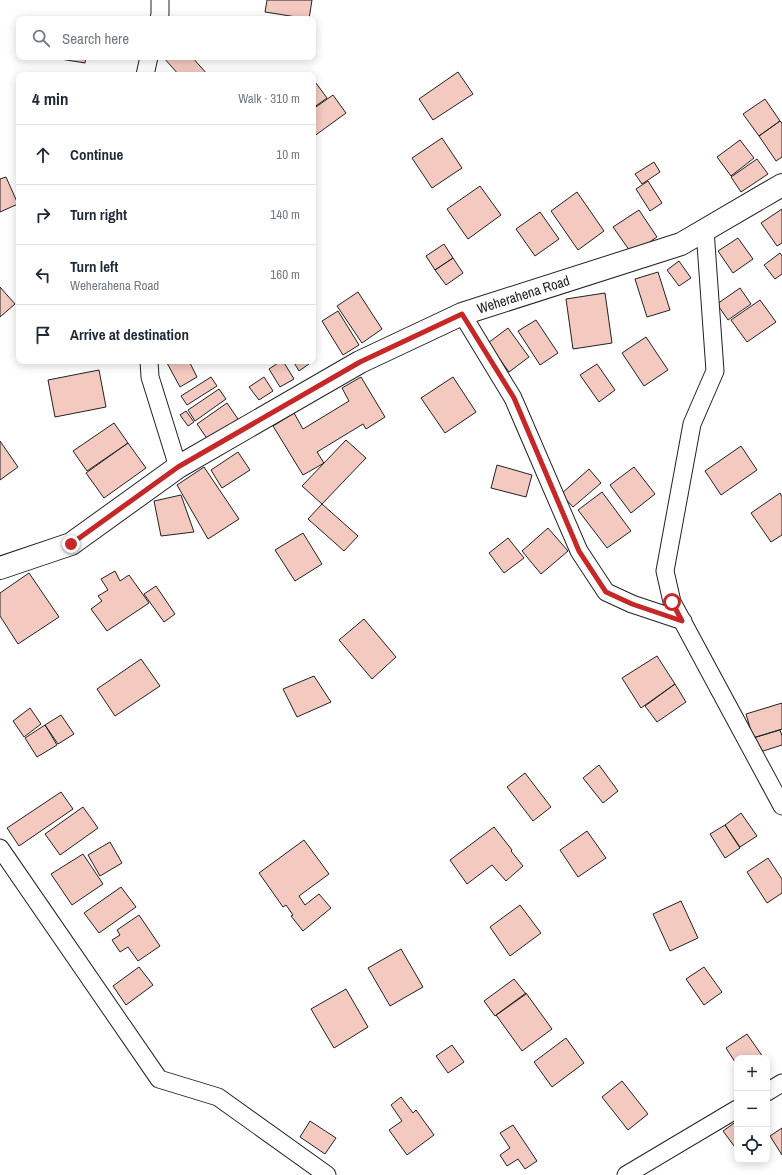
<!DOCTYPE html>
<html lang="en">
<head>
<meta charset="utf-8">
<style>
	:root { --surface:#fff; --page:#f6f6f7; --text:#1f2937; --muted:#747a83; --line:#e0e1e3 }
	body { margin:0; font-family:"Archivo Narrow",sans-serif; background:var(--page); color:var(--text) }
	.controls { position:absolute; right:12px; bottom:12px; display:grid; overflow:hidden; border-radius:8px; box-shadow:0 2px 10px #0003 }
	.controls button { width:36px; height:36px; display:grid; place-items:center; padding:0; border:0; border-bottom:1px solid var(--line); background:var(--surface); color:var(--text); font:20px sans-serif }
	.stop { position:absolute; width:12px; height:12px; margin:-9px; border:3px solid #c62828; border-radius:50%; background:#fff }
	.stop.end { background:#c62828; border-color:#fff; box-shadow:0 1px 4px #0008 }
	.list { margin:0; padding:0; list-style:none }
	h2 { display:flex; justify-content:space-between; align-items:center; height:52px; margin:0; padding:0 16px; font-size:17px }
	h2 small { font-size:13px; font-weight:400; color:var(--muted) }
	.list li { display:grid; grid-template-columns:26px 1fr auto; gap:12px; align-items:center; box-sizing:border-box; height:60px; padding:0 16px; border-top:1px solid var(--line) }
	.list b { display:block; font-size:15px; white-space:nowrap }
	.list p { margin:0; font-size:13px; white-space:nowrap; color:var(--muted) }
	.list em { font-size:13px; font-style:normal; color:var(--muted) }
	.icon { flex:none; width:22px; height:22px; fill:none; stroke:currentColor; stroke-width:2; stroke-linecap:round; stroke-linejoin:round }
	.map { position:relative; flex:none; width:782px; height:1175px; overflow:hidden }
	.search { position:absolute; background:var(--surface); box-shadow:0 2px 10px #0003; left:16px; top:16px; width:300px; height:44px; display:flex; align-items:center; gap:10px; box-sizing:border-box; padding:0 14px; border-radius:8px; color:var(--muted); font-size:15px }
	.panel { position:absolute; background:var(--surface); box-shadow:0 2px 10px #0003; left:16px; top:72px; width:300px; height:292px; border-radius:8px }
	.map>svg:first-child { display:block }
</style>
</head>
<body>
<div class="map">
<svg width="782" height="1175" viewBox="0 0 782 1175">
	<rect width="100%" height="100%" fill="#fff"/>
	<path fill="#f3c9c0" stroke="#222" d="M 267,0 L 312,0 L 309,19 L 265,12 Z
		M 48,57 L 86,57 L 85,63 Z
		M 163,57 L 192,57 L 207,74 L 179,75 Z
		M 458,72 L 473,94 L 433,120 L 419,99 Z
		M 313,79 L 327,98 L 313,108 Z
		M 333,95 L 346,113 L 313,137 L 313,109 Z
		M 765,99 L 780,121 L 759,136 L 743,114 Z
		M 780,121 L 782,123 L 782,157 L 776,161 L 759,136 Z
		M 442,138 L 462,168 L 432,188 L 412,158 Z
		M 740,140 L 754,158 L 731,176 L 717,157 Z
		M 757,159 L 768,174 L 741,192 L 731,177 Z
		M 654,162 L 660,172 L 642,184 L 635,174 Z
		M 6,177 L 18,204 L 0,212 L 0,179 Z
		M 648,181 L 662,203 L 650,211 L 636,189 Z
		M 480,186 L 501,215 L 468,239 L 447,209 Z
		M 577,192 L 604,231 L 578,250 L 551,211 Z
		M 782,209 L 782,243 L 777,246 L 761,223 Z
		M 639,210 L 657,237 L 632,254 L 613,227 Z
		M 540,212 L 559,239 L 535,256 L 516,229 Z
		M 738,238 L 753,259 L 733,273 L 718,251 Z
		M 444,244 L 453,258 L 435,270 L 426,256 Z
		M 780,253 L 782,256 L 782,274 L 775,279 L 764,265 Z
		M 453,258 L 463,273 L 446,285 L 435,270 Z
		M 679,261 L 691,278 L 679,286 L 667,270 Z
		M 658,272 L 670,310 L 647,317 L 635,279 Z
		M 0,287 L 15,304 L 0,317 Z
		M 740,288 L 751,304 L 728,320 L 717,304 Z
		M 358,292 L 382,329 L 362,343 L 337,306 Z
		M 605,293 L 612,343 L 573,349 L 566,299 Z
		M 760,300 L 776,322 L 747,342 L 731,320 Z
		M 338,311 L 359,345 L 343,355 L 322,321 Z
		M 536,320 L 558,353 L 540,365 L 518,331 Z
		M 508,328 L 529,357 L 509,372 L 488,343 Z
		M 646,337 L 668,370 L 644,386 L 622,353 Z
		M 171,361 L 189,361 L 197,377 L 180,387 L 167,363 Z
		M 281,361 L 283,361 L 294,379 L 280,387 L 269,369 Z
		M 293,361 L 306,361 L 309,364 L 299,371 Z
		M 597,364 L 615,390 L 599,402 L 580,375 Z
		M 99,370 L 106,407 L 55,417 L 48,380 Z
		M 211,377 L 217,386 L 187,405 L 181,396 Z
		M 264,377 L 273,391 L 259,400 L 249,387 Z
		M 361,377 L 385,417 L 366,429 L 363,424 L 317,452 L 324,463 L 303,475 L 273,426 L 294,413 L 303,429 L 349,401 L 342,388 Z
		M 453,377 L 476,412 L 445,433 L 421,398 Z
		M 219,389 L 226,399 L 195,421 L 188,410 Z
		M 227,403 L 238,419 L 208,440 L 197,424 Z
		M 186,411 L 194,422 L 188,426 L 180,415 Z
		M 114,423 L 128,443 L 87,471 L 73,451 Z
		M 346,440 L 366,458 L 322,504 L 302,486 Z
		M 0,441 L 18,467 L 0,480 Z
		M 128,443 L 146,468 L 104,498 L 86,473 Z
		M 741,446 L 757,470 L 721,495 L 705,471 Z
		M 238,452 L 250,470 L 222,488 L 211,470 Z
		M 497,465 L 532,475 L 526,497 L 491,488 Z
		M 204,467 L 239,519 L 208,539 L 177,485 Z
		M 634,467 L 655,494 L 631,513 L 610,485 Z
		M 589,469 L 601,483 L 573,507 L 561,494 Z
		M 602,492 L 631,531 L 607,548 L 578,510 Z
		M 780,493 L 782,497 L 782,535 L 771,542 L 751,513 Z
		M 181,495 L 194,532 L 161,536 L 154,501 Z
		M 322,504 L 358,536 L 344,551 L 308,519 Z
		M 548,528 L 568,551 L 541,574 L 522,551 Z
		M 303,533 L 322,564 L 295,581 L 275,550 Z
		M 508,538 L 524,558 L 504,573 L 489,553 Z
		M 115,571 L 120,581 L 129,575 L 149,603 L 107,631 L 91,609 L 102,601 L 98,596 L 108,590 L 101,579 Z
		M 29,573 L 59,617 L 18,644 L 0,616 L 0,593 Z
		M 156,586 L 175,614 L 164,622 L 144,594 Z
		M 364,619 L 396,657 L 372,679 L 339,640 Z
		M 657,656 L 675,684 L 641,708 L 622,678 Z
		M 141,659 L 160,686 L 115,716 L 97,689 Z
		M 314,676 L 331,702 L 297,717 L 283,689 Z
		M 675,684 L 686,702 L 657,722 L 645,706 Z
		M 782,703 L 782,729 L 753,738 L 746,714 Z
		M 30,708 L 41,724 L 24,737 L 13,721 Z
		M 61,715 L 74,734 L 58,744 L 45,725 Z
		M 45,725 L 57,745 L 37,757 L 25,738 Z
		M 780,730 L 782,736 L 782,745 L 757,753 L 753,738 Z
		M 599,765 L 618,791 L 603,803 L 583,778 Z
		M 525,773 L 551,807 L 533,821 L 507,787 Z
		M 61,792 L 73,809 L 19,846 L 7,828 Z
		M 83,807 L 98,828 L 60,855 L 45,834 Z
		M 741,813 L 757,836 L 740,847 L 725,825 Z
		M 725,825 L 740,848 L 725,858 L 710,834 Z
		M 494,827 L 512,850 L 511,851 L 523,866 L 506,881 L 492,865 L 467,884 L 450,860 Z
		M 587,831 L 606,858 L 578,877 L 560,850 Z
		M 304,840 L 329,874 L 299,896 L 305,905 L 319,894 L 331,908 L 303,931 L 291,916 L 293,915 L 286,905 L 283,907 L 259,873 Z
		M 110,842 L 122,863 L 100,876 L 88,855 Z
		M 83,854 L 103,884 L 72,905 L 51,874 Z
		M 768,858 L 782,879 L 782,893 L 767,903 L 747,872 Z
		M 121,887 L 136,907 L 99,933 L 84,913 Z
		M 681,901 L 698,938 L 670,951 L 653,914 Z
		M 520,905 L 541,933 L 510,956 L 490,927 Z
		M 139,915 L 160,946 L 138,961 L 128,947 L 120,952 L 112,940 L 120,935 L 117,930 Z
		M 401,949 L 423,987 L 390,1006 L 368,968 Z
		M 139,967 L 153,985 L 126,1005 L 113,986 Z
		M 704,967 L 722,992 L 704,1005 L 686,979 Z
		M 514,979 L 526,994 L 495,1016 L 484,1001 Z
		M 346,989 L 368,1027 L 334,1048 L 311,1009 Z
		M 526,993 L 552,1029 L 522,1051 L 496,1015 Z
		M 747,1034 L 763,1057 L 737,1058 L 737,1065 L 726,1048 Z
		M 566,1038 L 584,1063 L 552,1087 L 534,1062 Z
		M 452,1045 L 464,1062 L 448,1073 L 436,1056 Z
		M 622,1081 L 648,1114 L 628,1130 L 602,1097 Z
		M 401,1097 L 413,1113 L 416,1110 L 434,1135 L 407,1155 L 389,1130 L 402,1121 L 391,1105 Z
		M 310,1121 L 336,1138 L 325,1154 L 300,1137 Z
		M 737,1121 L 737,1150 L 723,1131 Z
		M 513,1125 L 537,1161 L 525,1169 L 518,1159 L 507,1166 L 500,1155 L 510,1148 L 500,1133 Z
		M 782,1128 L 782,1155 L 770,1136 Z"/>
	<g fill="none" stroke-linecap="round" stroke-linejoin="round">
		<defs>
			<path id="minor" d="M 159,19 L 160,14 L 160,0
				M 145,75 L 149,57
				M 705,230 L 715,371 L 692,424 L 665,571 L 672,602 L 782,806
				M 462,314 L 513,398 L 579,551 L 606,592 L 632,604 L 683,621
				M 149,361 L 150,377 L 178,467
				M 0,848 L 159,1079 L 218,1097 L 327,1175
				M 767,1092 L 782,1083
				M 626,1175 L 737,1109"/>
			<g id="secondary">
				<path id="s1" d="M 0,568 L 71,544 L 178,467 L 360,362 L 462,314 L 681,244 L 782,185"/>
			</g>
		</defs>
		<use href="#minor" stroke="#222" stroke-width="19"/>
		<use href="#secondary" stroke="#222" stroke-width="24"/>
		<use href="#minor" stroke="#fff" stroke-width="17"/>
		<use href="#secondary" stroke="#fff" stroke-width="22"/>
	</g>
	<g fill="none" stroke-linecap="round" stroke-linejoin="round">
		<path stroke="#c62828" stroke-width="5" d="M 71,544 L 178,467 L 360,362 L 462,314 L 514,398 L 579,551 L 606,592 L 632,604 L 682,621 L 672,602"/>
	</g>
	<g text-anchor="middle" stroke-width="3" stroke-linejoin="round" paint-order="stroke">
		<g font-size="14" fill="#222" stroke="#fff">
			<text dy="5" stroke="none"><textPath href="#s1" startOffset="594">Weherahena Road</textPath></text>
		</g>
	</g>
</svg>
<div class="controls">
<button>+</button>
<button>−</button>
<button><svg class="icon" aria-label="locate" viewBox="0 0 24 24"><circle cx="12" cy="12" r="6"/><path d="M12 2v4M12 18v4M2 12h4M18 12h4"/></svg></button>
</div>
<div class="stop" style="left:672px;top:602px"></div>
<div class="stop end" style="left:71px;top:544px"></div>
<div class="search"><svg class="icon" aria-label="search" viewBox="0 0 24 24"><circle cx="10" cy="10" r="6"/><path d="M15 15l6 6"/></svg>Search here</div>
<section class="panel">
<h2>4 min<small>Walk · 310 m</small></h2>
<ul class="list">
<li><svg class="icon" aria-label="ahead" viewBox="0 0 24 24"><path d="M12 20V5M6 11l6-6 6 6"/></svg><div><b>Continue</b></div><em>10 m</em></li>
<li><svg class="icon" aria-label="right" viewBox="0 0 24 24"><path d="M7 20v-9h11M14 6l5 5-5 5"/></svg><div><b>Turn right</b></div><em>140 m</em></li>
<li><svg class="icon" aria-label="left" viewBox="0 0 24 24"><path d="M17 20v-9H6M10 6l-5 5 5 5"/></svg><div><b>Turn left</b><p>Weherahena Road</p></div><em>160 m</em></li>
<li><svg class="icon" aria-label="arrive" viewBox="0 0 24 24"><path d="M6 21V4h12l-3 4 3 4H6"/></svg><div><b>Arrive at destination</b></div></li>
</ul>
</section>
</div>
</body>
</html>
